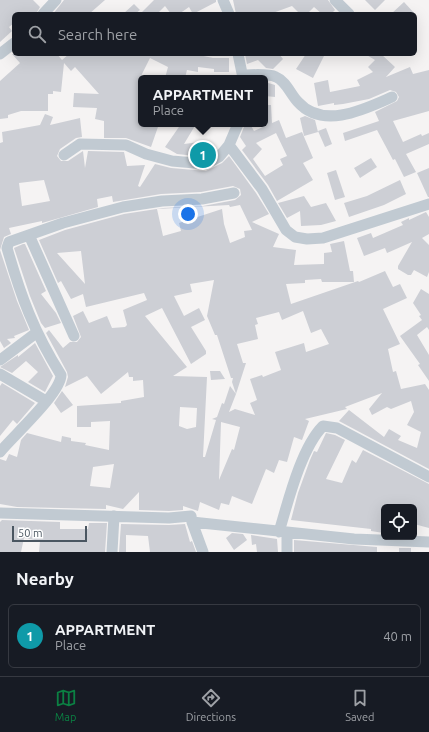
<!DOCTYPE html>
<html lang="en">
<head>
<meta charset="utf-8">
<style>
	:root { --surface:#171b24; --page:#20242c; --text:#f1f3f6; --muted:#9ea1a6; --line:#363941; --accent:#0b8043 }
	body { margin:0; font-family:Ubuntu,sans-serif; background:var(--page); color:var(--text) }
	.controls { position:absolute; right:12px; bottom:12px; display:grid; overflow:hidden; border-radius:6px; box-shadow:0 4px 16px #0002 }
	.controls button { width:36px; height:36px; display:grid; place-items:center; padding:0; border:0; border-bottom:1px solid var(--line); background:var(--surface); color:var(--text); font:20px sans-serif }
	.scale { position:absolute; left:12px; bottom:10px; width:75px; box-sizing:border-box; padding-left:4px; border:2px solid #4a5661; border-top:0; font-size:11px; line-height:14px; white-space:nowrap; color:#4a5661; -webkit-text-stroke:3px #fff; paint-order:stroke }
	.you { position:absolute; left:188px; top:214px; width:14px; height:14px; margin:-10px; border:3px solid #fff; border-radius:50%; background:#1a73e8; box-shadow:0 0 0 6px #1a73e833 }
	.badge { display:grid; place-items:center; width:26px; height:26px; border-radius:50%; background:var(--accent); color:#fff; font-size:13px; font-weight:700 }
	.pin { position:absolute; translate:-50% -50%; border:2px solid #fff; box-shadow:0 1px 4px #0006 }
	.popup { position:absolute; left:138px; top:75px; width:130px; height:52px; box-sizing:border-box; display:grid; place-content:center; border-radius:6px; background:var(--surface); filter:drop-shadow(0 1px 3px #0005); font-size:13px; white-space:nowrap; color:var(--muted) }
	.popup b { font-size:15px; color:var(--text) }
	.popup::after { content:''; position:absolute; left:50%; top:100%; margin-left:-8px; border:8px solid transparent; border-top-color:var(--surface) }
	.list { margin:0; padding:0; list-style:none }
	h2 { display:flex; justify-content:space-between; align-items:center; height:52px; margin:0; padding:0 16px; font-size:17px }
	h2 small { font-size:13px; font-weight:400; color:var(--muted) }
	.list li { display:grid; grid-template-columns:26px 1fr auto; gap:12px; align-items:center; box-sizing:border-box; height:64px; margin:0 8px 8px; padding:0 8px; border:1px solid var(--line); border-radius:6px }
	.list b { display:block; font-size:15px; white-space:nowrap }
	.list p { margin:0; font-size:13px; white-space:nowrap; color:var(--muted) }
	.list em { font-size:13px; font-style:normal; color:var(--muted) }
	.icon { flex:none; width:22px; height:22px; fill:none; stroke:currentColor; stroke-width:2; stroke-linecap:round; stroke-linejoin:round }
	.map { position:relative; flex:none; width:429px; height:552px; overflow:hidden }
	.search { position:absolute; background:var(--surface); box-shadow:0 4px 16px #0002; left:12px; right:12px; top:12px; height:44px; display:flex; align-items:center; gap:10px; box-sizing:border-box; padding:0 14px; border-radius:6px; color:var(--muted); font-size:15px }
	.sheet { height:124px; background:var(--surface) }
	nav { display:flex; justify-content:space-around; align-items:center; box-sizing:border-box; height:56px; border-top:1px solid var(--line); background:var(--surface); font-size:11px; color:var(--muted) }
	nav a { display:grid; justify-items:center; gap:2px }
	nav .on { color:var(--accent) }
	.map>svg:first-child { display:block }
</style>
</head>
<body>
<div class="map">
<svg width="429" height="552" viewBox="0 0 429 552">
	<rect width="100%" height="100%" fill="#f5f3f3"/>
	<path fill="#cdcfd5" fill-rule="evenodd" d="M 0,0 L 33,0 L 40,7 L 36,14 L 14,14 L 14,23 L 9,27 L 12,31 L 0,42 Z
		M 64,0 L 105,0 L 89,14 L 53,14 Z
		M 154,0 L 216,0 L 216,2 L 193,14 L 189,7 L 179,14 L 171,14 L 165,6 L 157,14 L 140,14 Z
		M 233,0 L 328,0 L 335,10 L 331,14 L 322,14 L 314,7 L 307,14 L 300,14 L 292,6 L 270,14 L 236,14 Z
		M 365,0 L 385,0 L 375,10 Z
		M 404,2 L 415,14 L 391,14 Z
		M 134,4 L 140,10 L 135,14 L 123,14 Z
		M 12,54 L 57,54 L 62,60 L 69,54 L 194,54 L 213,58 L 229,58 L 229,72 L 214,72 L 214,69 L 198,67 L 198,72 L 187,70 L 185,78 L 165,78 L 168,67 L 150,58 L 141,76 L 141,124 L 159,124 L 151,147 L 126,138 L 104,138 L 104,121 L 95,119 L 97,108 L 73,107 L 74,93 L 99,94 L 75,67 L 71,71 L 64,63 L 61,92 L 53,91 L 53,94 L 48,94 L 48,111 L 21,111 L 8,115 L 8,118 L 0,119 L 0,81 L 20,63 Z
		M 245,54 L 279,54 L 283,59 L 273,69 L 266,68 L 258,60 L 247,64 Z
		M 306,54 L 325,54 L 313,78 L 296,69 Z
		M 365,54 L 381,54 L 395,67 L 386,77 L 410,67 L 413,74 L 429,70 L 429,111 L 393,121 L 403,142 L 421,134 L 422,136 L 429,133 L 429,144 L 406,154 L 416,172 L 404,177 L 395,159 L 393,160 L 377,130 L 345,141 L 343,133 L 379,121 L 375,112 L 397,101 L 399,97 L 396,92 L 390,90 L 369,99 L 343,104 L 334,105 L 334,103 L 318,106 L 314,83 L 328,80 L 330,92 L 360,86 L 357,80 L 373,72 L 368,67 L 375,60 Z
		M 265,82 L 275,85 L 275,97 L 265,96 Z
		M 265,105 L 271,105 L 272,123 L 279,120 L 286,138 L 302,132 L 313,158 L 303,163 L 313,180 L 277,201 L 268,185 L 242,150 L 246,146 L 240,137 L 244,127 L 250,124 L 254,131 L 265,126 ZM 276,133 L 287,156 L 280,159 L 283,165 L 265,176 L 253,159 L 262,149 L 256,143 Z
		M 45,114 L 53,117 L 50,125 L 80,118 L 82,137 L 76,138 L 60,149 L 57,156 L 61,161 L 68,161 L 83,151 L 85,168 L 88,151 L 124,152 L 127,166 L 145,165 L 138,186 L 140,187 L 155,164 L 171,168 L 206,171 L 222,163 L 229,156 L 256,193 L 269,214 L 252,222 L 279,234 L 273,247 L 296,250 L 294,265 L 324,264 L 324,253 L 332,252 L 330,244 L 344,241 L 350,271 L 353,271 L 354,282 L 322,282 L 321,279 L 305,280 L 305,283 L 286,284 L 291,304 L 358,281 L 359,282 L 385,271 L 393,287 L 400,284 L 407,298 L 383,309 L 400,344 L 388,349 L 393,372 L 396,371 L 401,389 L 425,384 L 429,390 L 429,469 L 339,421 L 349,410 L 384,437 L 389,429 L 401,436 L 398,440 L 417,448 L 421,432 L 407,425 L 414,412 L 411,401 L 391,409 L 387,407 L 372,415 L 369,409 L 382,393 L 345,407 L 347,409 L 305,419 L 309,421 L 302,440 L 294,437 L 287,462 L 279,460 L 274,473 L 266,469 L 252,504 L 232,496 L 229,505 L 221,503 L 219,510 L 200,502 L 198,511 L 183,506 L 183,510 L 169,511 L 139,510 L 139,492 L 123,509 L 106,505 L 106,509 L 17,507 L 0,504 L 0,459 L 6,461 L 9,454 L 17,457 L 21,440 L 27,433 L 61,442 L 62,436 L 71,438 L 71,441 L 86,443 L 85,445 L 109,450 L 110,421 L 91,422 L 91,427 L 77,427 L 77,406 L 121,403 L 121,401 L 144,397 L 143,380 L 133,381 L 133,377 L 129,377 L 128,372 L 101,394 L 87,376 L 65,387 L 68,377 L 67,372 L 46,333 L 49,330 L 63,348 L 70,342 L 77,342 L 81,337 L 73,316 L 83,311 L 89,323 L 107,316 L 112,328 L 125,327 L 127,325 L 123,310 L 147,300 L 144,293 L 86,307 L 83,294 L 71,299 L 61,281 L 58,283 L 39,240 L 65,230 L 124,214 L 163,208 L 203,206 L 235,200 L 241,195 L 240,189 L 233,186 L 201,192 L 161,194 L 113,202 L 112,196 L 97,199 L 98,207 L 42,223 L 42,221 L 9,228 L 11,234 L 4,237 L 0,250 L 17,301 L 29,330 L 14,336 L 15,338 L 7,339 L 11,343 L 4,348 L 0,341 L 0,143 L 3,142 L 2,132 L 40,125 ZM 44,180 L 50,201 L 22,206 L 19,183 ZM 229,205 L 230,207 L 240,205 L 252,230 L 244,231 L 245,237 L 230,243 L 224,224 L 222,209 L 179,223 L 181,231 L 163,236 L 157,209 ZM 81,251 L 85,284 L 57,253 ZM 214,280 L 207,316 L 215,335 L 217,335 L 231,378 L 233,378 L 232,382 L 236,394 L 246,363 L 243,363 L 237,344 L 258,339 L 255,325 L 258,324 L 256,318 L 279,312 L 282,320 L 303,311 L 311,333 L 321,329 L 329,344 L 306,352 L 304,343 L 275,352 L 281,370 L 263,377 L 262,375 L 250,379 L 257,400 L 250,403 L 255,415 L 235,409 L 229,412 L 236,394 L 230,386 L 224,404 L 222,403 L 217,417 L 212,419 L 216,420 L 205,457 L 203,457 L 207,377 L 173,376 L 187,367 L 145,316 L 162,308 L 191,364 L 206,354 L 206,351 L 191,327 L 205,320 L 199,308 L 184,316 L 174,296 L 192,292 L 190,284 ZM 180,407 L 197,408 L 196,427 L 187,429 L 179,426 ZM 221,422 L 240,427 L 234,450 L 232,449 L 219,480 ZM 114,464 L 110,488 L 90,486 L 93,467 Z
		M 305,116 L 315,120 L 318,132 L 304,136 L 300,118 Z
		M 181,124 L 196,124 L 184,144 L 200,142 L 201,153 L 207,151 L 208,155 L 205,157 L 177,154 L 165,147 Z
		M 326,128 L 332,144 L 325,147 L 318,131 Z
		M 371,158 L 377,167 L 360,178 L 354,168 Z
		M 429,168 L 429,197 L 428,197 L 417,173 Z
		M 336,170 L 345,197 L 335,200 L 327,173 Z
		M 400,180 L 406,194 L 384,205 L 349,217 L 344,203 L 367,196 Z
		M 304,196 L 311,207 L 326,203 L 336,221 L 321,225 L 301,226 L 300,211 L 287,218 L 278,203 Z
		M 426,212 L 429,217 L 429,234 L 422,238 L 429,245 L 429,272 L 427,277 L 414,270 L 411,275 L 408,275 L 398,269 L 398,266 L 412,242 L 387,253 L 385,248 L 364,256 L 357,238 L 371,233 L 373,238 L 403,225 L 401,222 L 409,218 L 409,220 Z
		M 23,244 L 25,244 L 46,291 L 41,294 L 56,313 L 61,323 L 45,328 L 41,323 L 30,296 L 14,248 Z
		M 421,289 L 429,294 L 429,330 L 427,327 L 417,335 L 429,355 L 429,381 L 418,365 L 420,364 L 400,336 L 422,320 L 419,316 L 421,315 L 413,303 Z
		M 35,343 L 53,376 L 45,392 L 28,382 L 38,372 L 26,361 L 12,373 L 0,367 L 18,355 L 18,357 Z
		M 210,371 L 220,371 L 225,379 L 211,380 Z
		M 2,383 L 35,403 L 17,424 L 13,420 L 0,436 L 0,386 Z
		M 62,391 L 73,405 L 61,413 L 54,403 Z
		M 326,433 L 335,435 L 345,440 L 326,479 L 342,483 L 352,460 L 356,463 L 363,450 L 429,484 L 429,528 L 414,524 L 414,507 L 384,507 L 384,533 L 371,531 L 371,529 L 291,520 L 298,493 L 310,460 L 314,451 L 317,452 Z
		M 2,520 L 60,522 L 60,529 L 88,529 L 89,523 L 107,523 L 105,552 L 39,552 L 40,541 L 24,538 L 21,552 L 0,552 L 0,522 Z
		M 121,524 L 169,525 L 185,524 L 190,542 L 192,541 L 196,552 L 150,552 L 148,536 L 126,535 L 126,552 L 119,552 Z
		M 232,533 L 243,534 L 247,540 L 234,550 L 226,538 Z
		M 251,535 L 277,539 L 278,552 L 257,552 L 256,544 L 252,545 Z
		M 294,540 L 377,547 L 377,552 L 294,552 Z
		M 399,548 L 411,548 L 411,552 L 399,552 Z"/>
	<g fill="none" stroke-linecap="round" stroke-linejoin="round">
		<path stroke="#c1cad2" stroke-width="11" d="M 223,0 L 229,14
			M 335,0 L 349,14
			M 43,14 L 56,0
			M 0,54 L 14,43
			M 238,54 L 243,78
			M 243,75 C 253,75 267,73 276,77 C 286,81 291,95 298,102 C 323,130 365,109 392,97
			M 229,145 L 262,189 L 286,230 L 295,237 L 307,239 L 323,238 L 429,204
			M 64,155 L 80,144 L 126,145 L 146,154 L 172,161 L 206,164 L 219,157 L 229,145 L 238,124
			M 29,235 L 74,336
			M 0,360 L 36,333
			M 0,374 L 46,401
			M 0,452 C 13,436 61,393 61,375 C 34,332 21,297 7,248 L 9,242 L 63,223 L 123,207 L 162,201 L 202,199 L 234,193
			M 0,513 L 169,518 L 191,516 L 192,522 L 354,539 L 429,542
			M 192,522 L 203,552
			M 279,532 C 288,502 301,448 323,426 L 337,428 L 429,477
			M 287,532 L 287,552
			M 112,552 L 114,516"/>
	</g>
</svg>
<div class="controls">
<button><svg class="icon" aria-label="locate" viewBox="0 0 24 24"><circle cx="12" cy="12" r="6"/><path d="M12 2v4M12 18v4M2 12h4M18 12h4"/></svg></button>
</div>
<div class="scale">50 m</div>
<div class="you"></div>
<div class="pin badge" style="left:203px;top:155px;background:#0f9aa8">1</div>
<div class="popup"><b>APPARTMENT</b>Place</div>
<div class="search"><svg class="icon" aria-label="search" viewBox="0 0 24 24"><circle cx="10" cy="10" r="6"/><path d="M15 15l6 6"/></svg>Search here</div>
</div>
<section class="sheet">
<h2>Nearby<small></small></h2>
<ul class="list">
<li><span class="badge" style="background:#0f9aa8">1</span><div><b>APPARTMENT</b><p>Place</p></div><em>40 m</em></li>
</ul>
</section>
<nav>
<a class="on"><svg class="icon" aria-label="map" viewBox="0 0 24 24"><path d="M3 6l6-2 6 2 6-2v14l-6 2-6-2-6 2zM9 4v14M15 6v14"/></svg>Map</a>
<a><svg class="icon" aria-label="directions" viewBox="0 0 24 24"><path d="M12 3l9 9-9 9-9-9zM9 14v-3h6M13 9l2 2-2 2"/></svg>Directions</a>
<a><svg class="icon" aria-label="saved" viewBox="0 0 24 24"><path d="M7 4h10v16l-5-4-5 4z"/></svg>Saved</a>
</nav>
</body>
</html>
